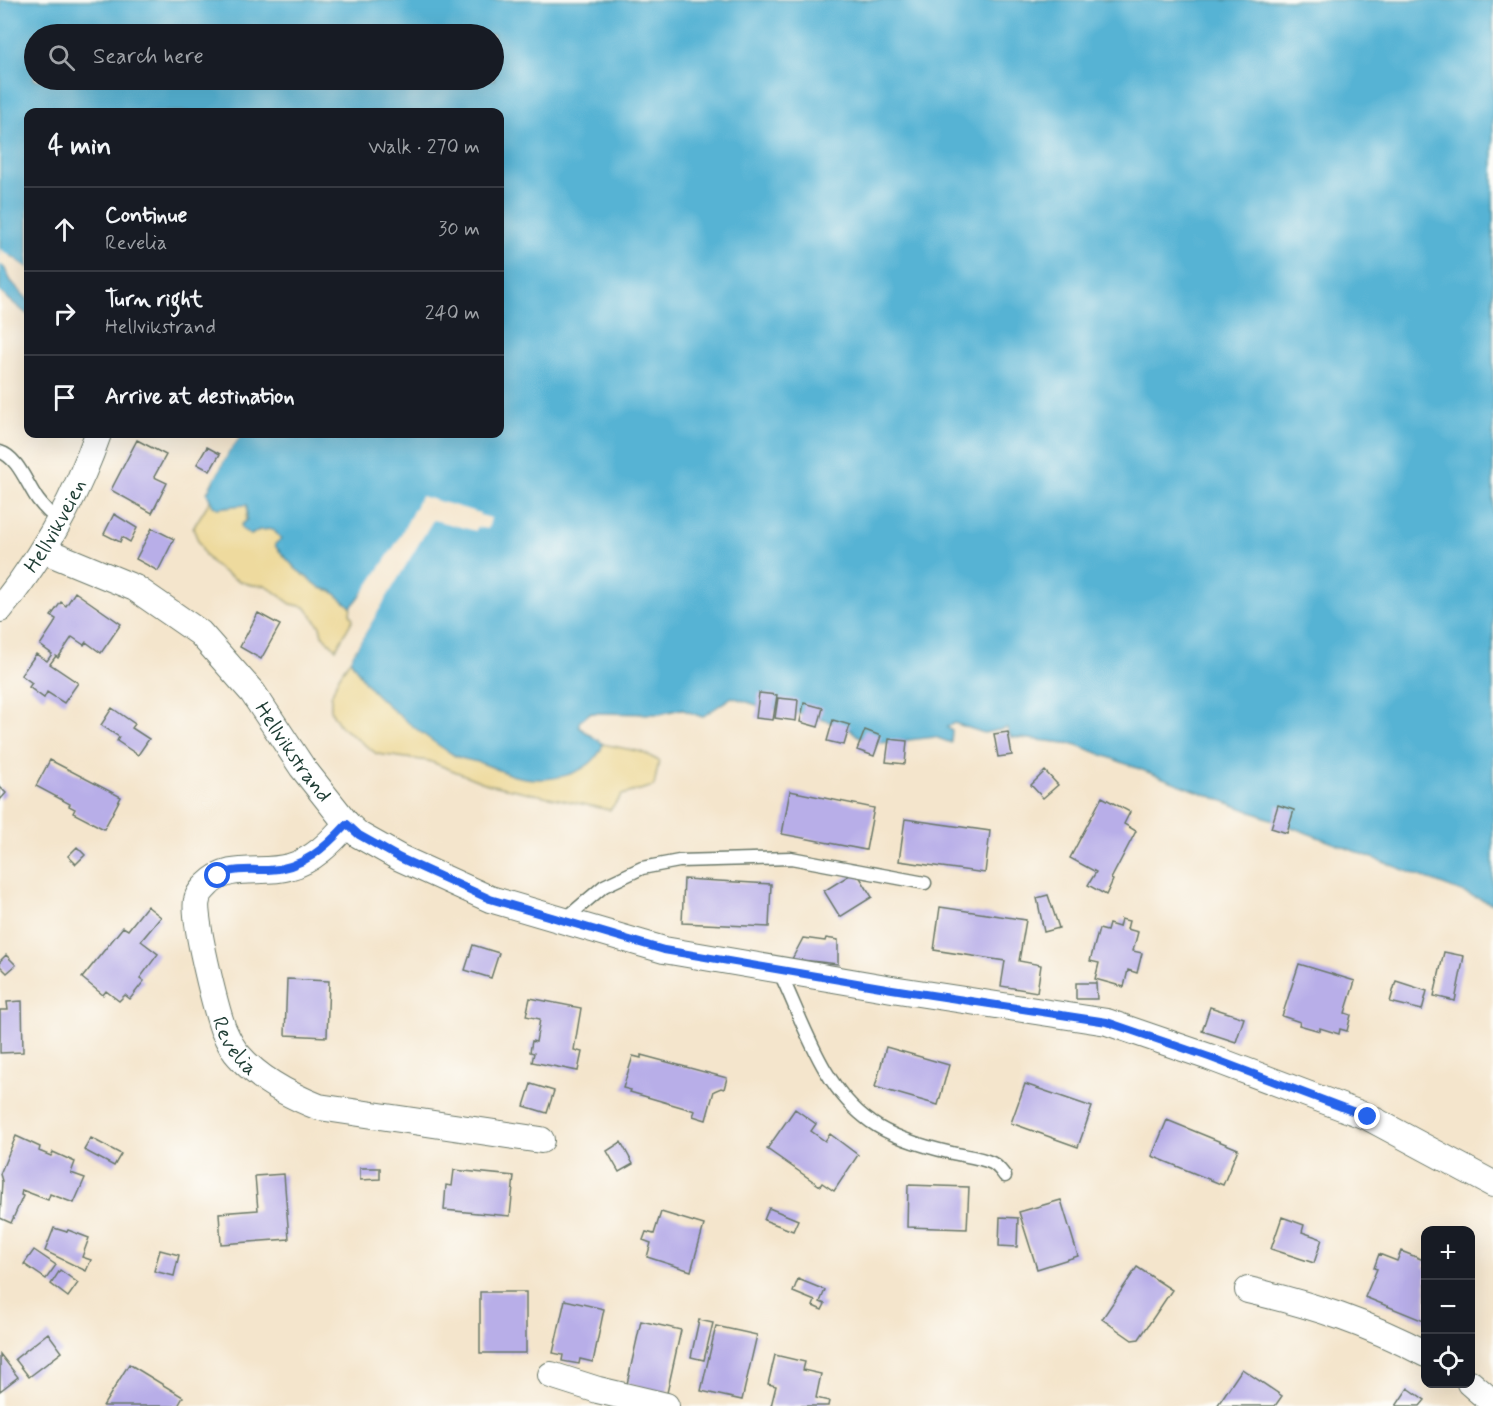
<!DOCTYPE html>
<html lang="en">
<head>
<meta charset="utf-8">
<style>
	:root { --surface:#171b24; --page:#242831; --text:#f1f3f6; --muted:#9ea1a6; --line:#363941 }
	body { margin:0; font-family:Mynerve,sans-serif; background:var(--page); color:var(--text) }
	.controls { position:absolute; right:18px; bottom:18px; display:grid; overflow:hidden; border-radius:12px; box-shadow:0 6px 24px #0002 }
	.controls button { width:54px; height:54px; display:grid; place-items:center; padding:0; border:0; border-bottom:2px solid var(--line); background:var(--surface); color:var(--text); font:30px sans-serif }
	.stop { position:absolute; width:18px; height:18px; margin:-14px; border:4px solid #2563eb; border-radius:50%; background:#fff }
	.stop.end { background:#2563eb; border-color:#fff; box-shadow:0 2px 6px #0008 }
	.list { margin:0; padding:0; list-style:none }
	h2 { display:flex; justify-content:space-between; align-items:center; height:78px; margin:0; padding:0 24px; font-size:26px }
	h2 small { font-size:20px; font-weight:400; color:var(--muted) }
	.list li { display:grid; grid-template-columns:39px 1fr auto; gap:18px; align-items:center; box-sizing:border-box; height:84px; padding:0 24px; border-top:2px solid var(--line) }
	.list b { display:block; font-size:22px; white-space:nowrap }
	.list p { margin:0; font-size:20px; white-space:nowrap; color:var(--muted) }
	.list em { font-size:20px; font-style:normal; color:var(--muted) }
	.icon { flex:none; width:33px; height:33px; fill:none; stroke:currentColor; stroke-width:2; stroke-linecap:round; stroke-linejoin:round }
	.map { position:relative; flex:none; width:1493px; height:1406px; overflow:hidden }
	.search { position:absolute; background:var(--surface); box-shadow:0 6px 24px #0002; left:24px; top:24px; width:480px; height:66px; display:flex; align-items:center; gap:15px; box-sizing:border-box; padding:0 21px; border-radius:33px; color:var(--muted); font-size:22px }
	.panel { position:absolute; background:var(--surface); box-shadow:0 6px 24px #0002; left:24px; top:108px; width:480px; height:330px; border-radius:12px }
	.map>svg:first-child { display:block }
</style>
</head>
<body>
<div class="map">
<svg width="1493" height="1406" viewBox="0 0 1493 1406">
	<rect width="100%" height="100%" fill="#fdfcf7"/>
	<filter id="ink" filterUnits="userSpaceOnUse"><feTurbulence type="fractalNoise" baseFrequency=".0167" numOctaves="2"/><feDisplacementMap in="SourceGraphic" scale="12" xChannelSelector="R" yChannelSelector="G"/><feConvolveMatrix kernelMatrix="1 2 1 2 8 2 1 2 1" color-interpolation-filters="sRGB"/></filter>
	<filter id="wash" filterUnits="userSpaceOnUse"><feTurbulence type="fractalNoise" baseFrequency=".008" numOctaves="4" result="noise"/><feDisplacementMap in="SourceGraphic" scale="24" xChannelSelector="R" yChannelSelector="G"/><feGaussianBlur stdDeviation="1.35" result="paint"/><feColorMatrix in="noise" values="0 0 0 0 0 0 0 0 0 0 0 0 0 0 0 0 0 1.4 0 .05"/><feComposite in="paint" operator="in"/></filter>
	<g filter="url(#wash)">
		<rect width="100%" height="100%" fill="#f4e5cc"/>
		<path fill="#eeda9e" stroke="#868c69" stroke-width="1.5" d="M 211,499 L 213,506 L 247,505 L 248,507 L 245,523 L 251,535 L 259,530 L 273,529 L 281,539 L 276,544 L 276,547 L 296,569 L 321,588 L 332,591 L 351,607 L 350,613 L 353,619 L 336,649 L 322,635 L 320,626 L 305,607 L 291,604 L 265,585 C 246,589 220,572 207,558 C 201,550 197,537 193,528 Z
			M 350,659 L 366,683 L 419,729 L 456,757 L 471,759 L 515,776 L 570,774 L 590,763 L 598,754 L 603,744 L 642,752 L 659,761 L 654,786 L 622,795 L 610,810 L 487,784 L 429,761 L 377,754 L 340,726 L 331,711 L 331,697 L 337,680 Z"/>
		<path fill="#56b3d4" stroke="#3a7884" stroke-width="1.5" fill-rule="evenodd" d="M 0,0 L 1493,0 L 1493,904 L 1074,744 L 1011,737 L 1007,728 L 984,733 L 954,723 L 947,727 L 952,731 L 951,743 L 935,737 L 882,743 L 858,736 L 850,730 L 827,721 L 799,713 L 763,707 L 732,697 L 702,717 L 681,709 L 660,714 L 590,713 L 579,722 L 579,727 L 603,744 C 592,777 544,784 515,776 C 503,773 492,766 481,763 C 472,760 462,760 454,755 C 430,741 382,704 365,682 C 360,675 355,667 350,659 L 381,605 L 364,592 L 351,607 L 332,591 L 321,588 L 296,569 L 276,547 L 275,544 L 281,539 L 273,529 L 259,530 L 251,535 L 242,529 L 241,525 L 247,520 L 247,505 L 232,506 L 229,508 L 226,507 L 218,508 L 213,506 L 207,493 L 228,453 L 242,434 L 500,434 L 500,112 L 28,112 L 28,268 L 11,256 L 3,265 L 11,281 L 28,300 L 28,315 L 0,292 ZM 34,34 L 494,34 L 494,80 L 34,80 Z"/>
		<path fill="#f4e5cc" d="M 0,249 L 28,268 L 28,271 L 11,260 L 6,266 L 9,270 L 0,264 Z
			M 238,434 L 242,434 L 228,453 L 214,480 L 212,478 L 225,452 Z
			M 421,496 L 480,513 L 480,515 L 491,518 L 488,529 L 476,527 L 476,531 L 433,520 L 348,662 L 347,658 L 377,606 L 365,596 L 359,604 L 357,602 L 397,542 Z"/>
		<g id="blocks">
			<path fill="#b8aee8" d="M 137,440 L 166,455 L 154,477 L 167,483 L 152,513 L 111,490 Z
				M 207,447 L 220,454 L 210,471 L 197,464 Z
				M 114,514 L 137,528 L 130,542 L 122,537 L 120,542 L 104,534 Z
				M 152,528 L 174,539 L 158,571 L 136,559 Z
				M 75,592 L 121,624 L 101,653 L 86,642 L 84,645 L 72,637 L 58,658 L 56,656 L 50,664 L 78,683 L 64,703 L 47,692 L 44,698 L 29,687 L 32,683 L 21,675 L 36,654 L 47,661 L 52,654 L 40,645 L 54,624 L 56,619 L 51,616 L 61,602 L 66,606 Z
				M 258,613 L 280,625 L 261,659 L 240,647 Z
				M 759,693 L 777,695 L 773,720 L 756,718 Z
				M 778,698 L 798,700 L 796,721 L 775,718 Z
				M 804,703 L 823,708 L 818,727 L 800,722 Z
				M 112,708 L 135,724 L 132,728 L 149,739 L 138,755 L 117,741 L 119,737 L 101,725 Z
				M 833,720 L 850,725 L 844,745 L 827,741 Z
				M 865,730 L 881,736 L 874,756 L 857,750 Z
				M 1008,732 L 1012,755 L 998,757 L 994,734 Z
				M 889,739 L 907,741 L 905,764 L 886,762 Z
				M 50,760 L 121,797 L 104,829 L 73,813 L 75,809 L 69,806 L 70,804 L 36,786 Z
				M 1045,771 L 1058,785 L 1043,798 L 1031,785 Z
				M 0,787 L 6,793 L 0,800 Z
				M 790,791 L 874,808 L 866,850 L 782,834 Z
				M 1102,797 L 1130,812 L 1124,824 L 1136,831 L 1111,879 L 1113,880 L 1106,895 L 1088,885 L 1096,872 L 1070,858 Z
				M 1278,805 L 1294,810 L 1287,833 L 1271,828 Z
				M 905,819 L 990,831 L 985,873 L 899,861 Z
				M 77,847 L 85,855 L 76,864 L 68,856 Z
				M 856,871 L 872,897 L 840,917 L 824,891 Z
				M 684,879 L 771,884 L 769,927 L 682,923 Z
				M 1048,895 L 1059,928 L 1044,932 L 1037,898 Z
				M 147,906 L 161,917 L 141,941 L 158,954 L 140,978 L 144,981 L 130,999 L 125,995 L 119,1001 L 106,991 L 103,995 L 82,978 L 123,927 L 128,930 Z
				M 940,907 L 1026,920 L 1019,961 L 1041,965 L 1037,992 L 1001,986 L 1005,961 L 934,950 Z
				M 1121,919 L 1129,921 L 1127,929 L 1138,932 L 1133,951 L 1142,953 L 1137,973 L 1128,970 L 1124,987 L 1095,979 L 1099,963 L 1090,961 L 1099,929 L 1107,931 L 1109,924 L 1119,927 Z
				M 803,938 L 825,941 L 826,938 L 838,940 L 838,964 L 792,959 Z
				M 473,945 L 499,953 L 491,978 L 465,970 Z
				M 1444,952 L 1464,956 L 1455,1001 L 1434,996 Z
				M 6,955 L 16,965 L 7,973 L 0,966 L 0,961 Z
				M 1299,964 L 1355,981 L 1345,1013 L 1351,1015 L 1347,1031 L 1340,1029 L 1339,1034 L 1320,1028 L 1320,1031 L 1299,1025 L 1300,1022 L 1282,1016 Z
				M 287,979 L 329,981 L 327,1037 L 285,1035 Z
				M 1396,981 L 1427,991 L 1422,1010 L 1390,1002 Z
				M 1076,983 L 1096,983 L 1097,999 L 1076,999 Z
				M 530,998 L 581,1008 L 574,1050 L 582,1052 L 578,1071 L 532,1062 L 534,1053 L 530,1052 L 532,1041 L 536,1042 L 540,1019 L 526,1016 Z
				M 22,1001 L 23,1052 L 0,1053 L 0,1010 L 8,1010 L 7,1002 Z
				M 1210,1007 L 1244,1018 L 1236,1042 L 1202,1031 Z
				M 886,1047 L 949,1065 L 938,1105 L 875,1087 Z
				M 641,1055 L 727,1078 L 724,1089 L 721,1088 L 714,1091 L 706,1120 L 693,1116 L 695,1111 L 630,1092 L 631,1090 L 623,1088 L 633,1056 L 641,1058 Z
				M 531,1084 L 554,1091 L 547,1113 L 524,1106 Z
				M 1025,1084 L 1092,1107 L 1078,1147 L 1011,1123 Z
				M 795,1109 L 816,1124 L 811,1131 L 825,1141 L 830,1134 L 858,1155 L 834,1191 L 822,1183 L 820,1186 L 767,1149 Z
				M 1167,1120 L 1238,1149 L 1223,1185 L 1152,1156 Z
				M 16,1136 L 40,1147 L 39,1151 L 51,1156 L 53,1152 L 75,1162 L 71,1173 L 85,1178 L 74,1203 L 50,1194 L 48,1200 L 22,1190 L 21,1195 L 23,1196 L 11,1223 L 0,1218 L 2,1181 L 0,1174 Z
				M 91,1138 L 121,1154 L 114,1166 L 84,1150 Z
				M 621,1142 L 633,1164 L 619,1172 L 607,1151 Z
				M 360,1168 L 380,1168 L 380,1179 L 360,1180 Z
				M 454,1170 L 514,1176 L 510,1216 L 444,1210 L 446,1185 L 452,1186 Z
				M 284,1174 L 289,1239 L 221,1244 L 219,1213 L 258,1210 L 255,1176 Z
				M 908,1185 L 969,1187 L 967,1229 L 907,1227 Z
				M 1061,1200 L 1078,1256 L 1037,1269 L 1019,1212 Z
				M 769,1208 L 798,1220 L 793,1231 L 764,1220 Z
				M 661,1212 L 704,1225 L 691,1271 L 647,1257 L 651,1243 L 643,1240 L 646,1232 L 654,1234 Z
				M 1000,1217 L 1018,1218 L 1017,1247 L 999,1246 Z
				M 1282,1217 L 1304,1225 L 1302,1232 L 1322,1239 L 1314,1263 L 1271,1249 Z
				M 54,1228 L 67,1232 L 68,1230 L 89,1238 L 82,1257 L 91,1260 L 86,1271 L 45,1251 Z
				M 34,1250 L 56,1265 L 46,1279 L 24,1264 Z
				M 160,1250 L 179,1255 L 174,1276 L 154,1271 Z
				M 1401,1251 L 1426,1261 L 1423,1267 L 1426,1268 L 1426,1322 L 1365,1297 L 1377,1269 L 1374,1268 L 1379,1254 L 1397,1261 Z
				M 1137,1267 L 1172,1290 L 1139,1339 L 1132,1340 L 1102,1319 Z
				M 60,1270 L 78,1283 L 68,1297 L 51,1284 Z
				M 798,1279 L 825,1290 L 820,1302 L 825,1304 L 822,1310 L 813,1306 L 815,1301 L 793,1292 Z
				M 480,1292 L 526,1292 L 526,1353 L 480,1353 Z
				M 565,1300 L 604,1309 L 593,1362 L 580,1359 L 579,1364 L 562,1361 L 563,1355 L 553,1353 Z
				M 699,1320 L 713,1323 L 704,1360 L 691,1357 Z
				M 641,1321 L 681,1330 L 667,1393 L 627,1384 Z
				M 716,1326 L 757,1335 L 742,1400 L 701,1391 Z
				M 48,1333 L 62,1352 L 29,1377 L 15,1359 Z
				M 0,1354 L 18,1377 L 0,1391 Z
				M 775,1355 L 805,1362 L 803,1370 L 821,1374 L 816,1398 L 829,1401 L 828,1406 L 771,1406 L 776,1386 L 768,1384 Z
				M 129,1364 L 183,1397 L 178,1406 L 103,1406 Z
				M 1242,1369 L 1282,1396 L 1275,1406 L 1217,1406 Z
				M 1408,1388 L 1425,1400 L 1420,1406 L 1396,1406 Z"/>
		</g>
	</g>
	<g filter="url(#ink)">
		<use href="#blocks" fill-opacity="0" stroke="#6a7869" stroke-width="1.5"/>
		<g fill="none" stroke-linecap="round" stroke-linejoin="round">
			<defs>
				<path id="service" d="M 0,452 C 18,457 27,485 38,500 C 44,508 50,514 58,520
					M 564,920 L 604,886 L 642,868 L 679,861 L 791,858 L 925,883
					M 779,971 C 804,1023 822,1088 871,1122 C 893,1138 926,1147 952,1153 C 965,1156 980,1157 992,1163 C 998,1166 1001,1171 1005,1176"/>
				<g id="minor">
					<path id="s1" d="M 43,550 L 135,588 L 200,633 L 253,693 L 302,767 L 347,824 L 359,835 L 400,858 L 490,899 L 664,950 L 892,989 L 1107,1022 L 1209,1057 L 1368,1117 L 1493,1184"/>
					<path id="s2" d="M 0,609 C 42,557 76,497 98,434"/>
					<path id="s3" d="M 347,824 C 331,842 313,861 289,867 C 261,875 229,862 207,885 C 203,889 198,894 197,900 C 192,916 216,1009 223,1029 C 227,1038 232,1049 239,1056 C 259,1079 291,1096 319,1107 L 541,1140"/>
					<path d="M 1248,1290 C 1313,1305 1367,1323 1426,1354"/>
					<path d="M 551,1375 L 598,1390 L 666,1406"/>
					<path d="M 1470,1383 L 1493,1403"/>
				</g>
			</defs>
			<use href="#service" stroke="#6a7869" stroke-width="15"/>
			<use href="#minor" stroke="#6a7869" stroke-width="28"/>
			<use href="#service" stroke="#fff" stroke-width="12"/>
			<use href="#minor" stroke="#fff" stroke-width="26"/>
		</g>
	</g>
	<g fill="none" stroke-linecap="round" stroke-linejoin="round" filter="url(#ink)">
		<path stroke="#2563eb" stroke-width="8" d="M 218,876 C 234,868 251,870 268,870 C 302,869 325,848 347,824 L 359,835 L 400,858 L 490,899 L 664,950 L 892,989 L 1107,1022 L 1209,1057 L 1368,1117"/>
	</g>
	<g text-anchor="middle" stroke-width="5" stroke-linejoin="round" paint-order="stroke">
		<g font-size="21" fill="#1f3d34" stroke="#fdfcf7">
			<text dy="7" stroke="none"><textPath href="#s2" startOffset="100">Hellvikveien</textPath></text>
			<text dy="7" stroke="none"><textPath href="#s1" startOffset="330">Hellvikstrand</textPath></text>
			<text dy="7" stroke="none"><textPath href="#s3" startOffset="330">Revelia</textPath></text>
		</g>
	</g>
</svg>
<div class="controls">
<button>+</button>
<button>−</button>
<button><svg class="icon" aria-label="locate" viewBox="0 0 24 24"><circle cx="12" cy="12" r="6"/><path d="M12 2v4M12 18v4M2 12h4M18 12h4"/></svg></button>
</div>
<div class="stop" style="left:218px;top:876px"></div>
<div class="stop end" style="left:1368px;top:1117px"></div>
<div class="search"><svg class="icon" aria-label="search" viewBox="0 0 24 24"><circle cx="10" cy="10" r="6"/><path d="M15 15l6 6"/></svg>Search here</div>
<section class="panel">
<h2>4 min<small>Walk · 270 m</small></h2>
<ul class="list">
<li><svg class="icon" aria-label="ahead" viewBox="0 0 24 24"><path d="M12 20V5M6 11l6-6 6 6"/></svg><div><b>Continue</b><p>Revelia</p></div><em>30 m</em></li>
<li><svg class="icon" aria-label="right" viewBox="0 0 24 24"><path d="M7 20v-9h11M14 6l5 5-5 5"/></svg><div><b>Turn right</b><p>Hellvikstrand</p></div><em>240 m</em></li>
<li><svg class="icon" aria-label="arrive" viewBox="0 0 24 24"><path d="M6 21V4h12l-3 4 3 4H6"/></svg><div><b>Arrive at destination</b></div></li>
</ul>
</section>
</div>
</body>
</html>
